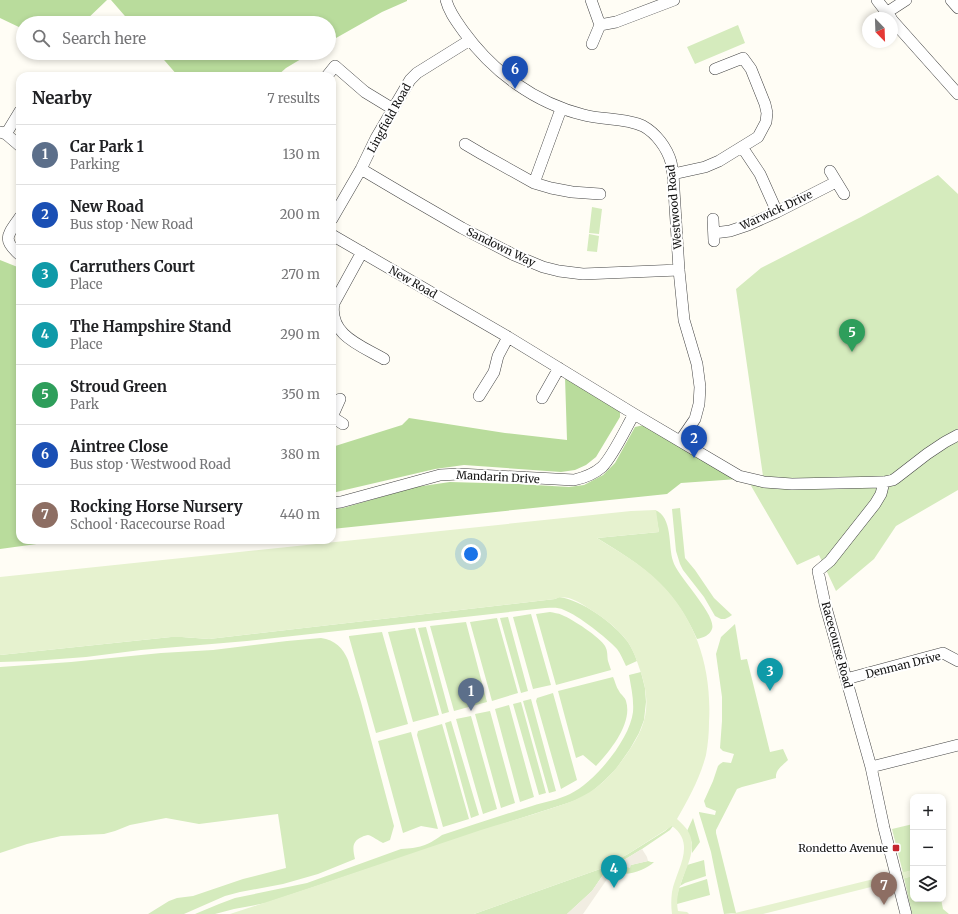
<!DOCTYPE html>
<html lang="en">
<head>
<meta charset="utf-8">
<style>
	:root { --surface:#fff; --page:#f6f6f6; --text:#202124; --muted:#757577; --line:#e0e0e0; --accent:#c4262e }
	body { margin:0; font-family:Merriweather,serif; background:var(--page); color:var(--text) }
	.controls { position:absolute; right:12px; bottom:12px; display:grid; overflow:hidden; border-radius:8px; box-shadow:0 2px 6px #0003 }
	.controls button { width:36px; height:36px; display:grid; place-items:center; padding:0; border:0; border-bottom:1px solid var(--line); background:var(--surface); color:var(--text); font:20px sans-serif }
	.compass { position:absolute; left:862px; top:12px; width:36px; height:36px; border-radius:50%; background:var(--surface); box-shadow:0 2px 6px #0003; rotate:157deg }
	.you { position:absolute; left:471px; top:554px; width:14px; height:14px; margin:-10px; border:3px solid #fff; border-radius:50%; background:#1a73e8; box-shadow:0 0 0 6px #1a73e833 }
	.badge { display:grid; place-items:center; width:26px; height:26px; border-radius:50%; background:var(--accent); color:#fff; font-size:13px; font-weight:700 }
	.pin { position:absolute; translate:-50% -33px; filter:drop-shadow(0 1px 2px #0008) }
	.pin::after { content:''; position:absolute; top:21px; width:14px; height:12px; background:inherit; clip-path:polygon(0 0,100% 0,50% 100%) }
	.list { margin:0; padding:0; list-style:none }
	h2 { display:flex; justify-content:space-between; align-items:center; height:52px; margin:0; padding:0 16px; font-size:17px }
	h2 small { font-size:13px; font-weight:400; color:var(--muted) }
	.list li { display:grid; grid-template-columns:26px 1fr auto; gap:12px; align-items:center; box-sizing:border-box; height:60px; padding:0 16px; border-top:1px solid var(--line) }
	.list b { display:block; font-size:15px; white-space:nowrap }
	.list p { margin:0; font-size:13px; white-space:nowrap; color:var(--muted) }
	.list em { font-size:13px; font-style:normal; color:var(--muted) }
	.icon { flex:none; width:22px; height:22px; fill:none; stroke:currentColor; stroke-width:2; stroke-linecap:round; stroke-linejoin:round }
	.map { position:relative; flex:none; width:958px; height:914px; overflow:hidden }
	.search { position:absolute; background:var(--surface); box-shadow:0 2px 6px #0003; left:16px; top:16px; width:320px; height:44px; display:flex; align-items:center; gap:10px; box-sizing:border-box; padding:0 14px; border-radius:22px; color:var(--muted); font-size:15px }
	.panel { position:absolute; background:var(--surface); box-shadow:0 2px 6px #0003; left:16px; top:72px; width:320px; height:472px; border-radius:12px }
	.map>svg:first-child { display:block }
</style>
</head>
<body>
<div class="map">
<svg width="958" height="914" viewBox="0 0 958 914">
	<rect width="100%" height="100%" fill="#fffdf5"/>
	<path fill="#d5ebbd" d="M 738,25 L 745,43 L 695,64 L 687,47 Z
		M 938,175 L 958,194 L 958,490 L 896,526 L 874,559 L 836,591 L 819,555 L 797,565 L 750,484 L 763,476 L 736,289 L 761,268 L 861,217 Z
		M 592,207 L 602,209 L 599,234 L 589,233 Z
		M 589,234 L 599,236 L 597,252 L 587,251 Z
		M 680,508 L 685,558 L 695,570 L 714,598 L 732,615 L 729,617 L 725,619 L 721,619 L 715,616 L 704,597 L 683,570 L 680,564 L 676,551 L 672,509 Z
		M 655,510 C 673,517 668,546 673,561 C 677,576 717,615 712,629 C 710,635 703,638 697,639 C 674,587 643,566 597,538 L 659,532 Z
		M 559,597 C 582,600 614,623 628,642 C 632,648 635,655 637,661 L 626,666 C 623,660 621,654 617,649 C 607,638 578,615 564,610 C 558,607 552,608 545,608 L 247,641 L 141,650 L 86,657 L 33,661 L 0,662 L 0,655 L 171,637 L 182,637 L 209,639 L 555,599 Z
		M 550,612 C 554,613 558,613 562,615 C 572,619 600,637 605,646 C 608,651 607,656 608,661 C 609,664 610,667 611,670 L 556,685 L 536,614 Z
		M 531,614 L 551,685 L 533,689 L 513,617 Z
		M 508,617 L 528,691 L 521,693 L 500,618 Z
		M 497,618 L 518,693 L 492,701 L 470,622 Z
		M 466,622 L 487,702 L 454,711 L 430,626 Z
		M 735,624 L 741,660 L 747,659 L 770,752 L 783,749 L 788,760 C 783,765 775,770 776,778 L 742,787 L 737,789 L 716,830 L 716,833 L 736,913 L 724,914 L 715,872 L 711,852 L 699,813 L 699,812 L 715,815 L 716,811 L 706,807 L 704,801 L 713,781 L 718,766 L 720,764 L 723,762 L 731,763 L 734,754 L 723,751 L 720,748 L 722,721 L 722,697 L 716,654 L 721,637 Z
		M 426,627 L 449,712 L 442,714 L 418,628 Z
		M 415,628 L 439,715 L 413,722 L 388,632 Z
		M 382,632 L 408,724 L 376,733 L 349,637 L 349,636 Z
		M 321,638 C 335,640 343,648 348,660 L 361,702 L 394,826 L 390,840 L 383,843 C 378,841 373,836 368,835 C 367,835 363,836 362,837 C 351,841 353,850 355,859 L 318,874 L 283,884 L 240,892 L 225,896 L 184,914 L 148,914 L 169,901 L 177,898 L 193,896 L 243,879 L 286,868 L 278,814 L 199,824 L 166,818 L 130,825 L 115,831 L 104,834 L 61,836 L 27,844 L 0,853 L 0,667 L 71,662 L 161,653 L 213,650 L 287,641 Z
		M 641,672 L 645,688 L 646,702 L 644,720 L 639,733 L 630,749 L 616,769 L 604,781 L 588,795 L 571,802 L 484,830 L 266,903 L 234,909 L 215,914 L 195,914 L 219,904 L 235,898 L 307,883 L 401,849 C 419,848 427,846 442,835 C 472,825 502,815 532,806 C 544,802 558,800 570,794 C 595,782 630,739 633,712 C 634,699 631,687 629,675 Z
		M 613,677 C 615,681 616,687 619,691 C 621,695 625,697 626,701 C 633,723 610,751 596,766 L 583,755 L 576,758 L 558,691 Z
		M 553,693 L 577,780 L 561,789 L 536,701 L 537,698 Z
		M 531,699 L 556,791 L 549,793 L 523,701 Z
		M 521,702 L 546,793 L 539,795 L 513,704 Z
		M 509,705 L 534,797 L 520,802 L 495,709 Z
		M 490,711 L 515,803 L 501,808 L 475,714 Z
		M 471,716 L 497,809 L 483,814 L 456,719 Z
		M 451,721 L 479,815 L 471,818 L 445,723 Z
		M 442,724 L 469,819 L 443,827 L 417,735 L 418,731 Z
		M 411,732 L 438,829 L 421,826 L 403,833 L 378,741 Z
		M 693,818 L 700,842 L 692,853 L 692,843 L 687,831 Z
		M 913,824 L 913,870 L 903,873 L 892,829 Z
		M 672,825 L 673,826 L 670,830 L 642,849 L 614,866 L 607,869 L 592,891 L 567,914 L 474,914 L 600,869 L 628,854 L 665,831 Z
		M 704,860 L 706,876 L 685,883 L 680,886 L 687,865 Z
		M 648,861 L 651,862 L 654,862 C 647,869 630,876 619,873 C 618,873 615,870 614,869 C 625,866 636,864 648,861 Z
		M 913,876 L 913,899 L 941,899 L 943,909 L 949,914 L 912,914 L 904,878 Z
		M 707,879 L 710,895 L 677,904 L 677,896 L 679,888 Z"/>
	<path fill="#b9dc9c" d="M 0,0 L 107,0 L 83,23 L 23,23 L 23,29 L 0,18 Z
		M 111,0 L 407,0 L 407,1 L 382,12 L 329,42 L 329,23 L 131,23 Z
		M 158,53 L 311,53 L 286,68 L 277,76 L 178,76 Z
		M 0,260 L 20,268 L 20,540 L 66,540 L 0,549 Z
		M 565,377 L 620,411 L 620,417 L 596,457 L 586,465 L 575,470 L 561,472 L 464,465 L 435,469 L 332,493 L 332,447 L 402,425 L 409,418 L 505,433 L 567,440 Z
		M 644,425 L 738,479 L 681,483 L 667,494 L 332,529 L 332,509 L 343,508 L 416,487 L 450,482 L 518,484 L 569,487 L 584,485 L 603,475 L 615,463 L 635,427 Z"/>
	<path fill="#e6f2cf" d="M 656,510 L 659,532 L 597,538 C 619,552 641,564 659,582 C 697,619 712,670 709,722 C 709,733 708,744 706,755 C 700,778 689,798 677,819 C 681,823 686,827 689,833 C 701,857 672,883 678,911 L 687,912 L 689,914 L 672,914 C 671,907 671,899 672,892 C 676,870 697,844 672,826 L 628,854 L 600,869 L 474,914 L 230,914 C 314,887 398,858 481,830 C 502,823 523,818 543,811 C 565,804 586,798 603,782 C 612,774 619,765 626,755 C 647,726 652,705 640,670 C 636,658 632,646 623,636 C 613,624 599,615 585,606 C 577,601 565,594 555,599 L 209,639 L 182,637 L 171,637 L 0,655 L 0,577 L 631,511 Z
		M 913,870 L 913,876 L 891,882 L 763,914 L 731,914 L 890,875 Z"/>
	<path fill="#f1ede2" d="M 642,849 L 647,857 L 648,861 L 631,865 L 630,868 L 626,867 L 626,865 L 614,869 L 583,914 L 567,914 L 592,891 L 607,869 L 614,866 Z"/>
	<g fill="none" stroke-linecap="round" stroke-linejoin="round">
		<defs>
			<path id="minor" d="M 446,0 C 449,12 457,22 464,32 C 493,72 535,103 584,115 C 602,120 626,118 643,126 C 656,133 667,148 671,162 C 672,166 672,170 673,174 L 679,270 L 684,320 L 697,364 L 700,387 L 699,404 L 695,419 L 680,441
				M 591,0 L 600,25 L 616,22 L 674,0
				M 877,0 L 891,18
				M 951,0 L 958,8
				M 886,13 L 906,0
				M 892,20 L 958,94
				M 592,44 L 600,25
				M 327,76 L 335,66 L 365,92 L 393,109
				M 0,132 L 6,134 L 20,146
				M 6,134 L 20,111
				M 465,144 L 482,154 L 534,183 L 551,188 L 572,192 L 600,194
				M 742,147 L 760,174 L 777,212
				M 361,169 L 405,195 L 462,228 L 514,255 L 543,267 L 559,271 L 583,274 L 679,270
				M 830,171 L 844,194
				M 673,174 L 705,167 L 719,161 L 758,137 L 766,122 L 767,113 L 765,104 L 751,69 L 743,58 L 715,69
				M 534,183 L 561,109
				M 20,217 C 8,235 1,239 20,255
				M 332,219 L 361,169 L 376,138 L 410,80 L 417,73 L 470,40
				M 713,219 L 714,241
				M 714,233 L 730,231 L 748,225 L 777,212 L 836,182
				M 332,235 L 508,337 L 634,414 L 739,476 L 764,482 L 792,484 L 884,482 L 893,480 L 896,478 L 927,454 L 945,442 L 958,435
				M 362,252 L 334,303 C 328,335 362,346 384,359
				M 479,396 L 494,372 L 498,356 L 508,337
				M 542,398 L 559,368
				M 340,399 L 332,417 L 343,424
				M 884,482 L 881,494 L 875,504 L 830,561 L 818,571 L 825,604 L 871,767 L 884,828 L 906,914
				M 332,503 L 341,502 L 440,475 L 459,474 L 574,480 C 583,478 594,474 602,467 C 613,456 626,428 634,414
				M 846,679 L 943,653 L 958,661
				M 871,767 L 958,745"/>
		</defs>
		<use href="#minor" stroke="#444" stroke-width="12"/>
		<use href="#minor" stroke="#fff" stroke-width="11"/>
	</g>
	<rect fill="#c4262e" stroke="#fff" stroke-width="1.5" x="892" y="844" width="8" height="8" rx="2"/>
	<g text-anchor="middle" stroke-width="4" stroke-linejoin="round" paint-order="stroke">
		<g font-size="11" fill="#111" stroke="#fff">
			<text transform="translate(389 118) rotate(-61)" y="4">Lingfield Road</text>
			<text transform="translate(674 207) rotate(-95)" y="4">Westwood Road</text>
			<text transform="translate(776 210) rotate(-25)" y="4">Warwick Drive</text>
			<text transform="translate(501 247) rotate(26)" y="4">Sandown Way</text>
			<text transform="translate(413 282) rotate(30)" y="4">New Road</text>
			<text transform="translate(498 477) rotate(3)" y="4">Mandarin Drive</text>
			<text transform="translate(837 645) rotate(75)" y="4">Racecourse Road</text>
			<text transform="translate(903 665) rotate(-14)" y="4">Denman Drive</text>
		</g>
		<g font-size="11" fill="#111" stroke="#fff" text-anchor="end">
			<text x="888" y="852">Rondetto Avenue</text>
		</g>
	</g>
</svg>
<div class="controls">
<button>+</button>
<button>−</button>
<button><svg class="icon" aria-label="layers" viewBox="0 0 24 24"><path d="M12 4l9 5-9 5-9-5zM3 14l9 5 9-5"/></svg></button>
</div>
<svg class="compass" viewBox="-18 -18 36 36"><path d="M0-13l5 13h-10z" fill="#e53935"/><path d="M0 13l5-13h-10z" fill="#757577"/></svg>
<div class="you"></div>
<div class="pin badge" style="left:471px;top:711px;background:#5c6f8a">1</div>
<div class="pin badge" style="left:694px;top:458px;background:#1a4fb4">2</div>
<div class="pin badge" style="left:770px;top:691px;background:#0f9aa8">3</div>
<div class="pin badge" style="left:614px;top:888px;background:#0f9aa8">4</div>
<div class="pin badge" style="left:852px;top:352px;background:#2e9e5b">5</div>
<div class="pin badge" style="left:515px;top:89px;background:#1a4fb4">6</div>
<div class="pin badge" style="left:884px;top:905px;background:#8d6e63">7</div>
<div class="search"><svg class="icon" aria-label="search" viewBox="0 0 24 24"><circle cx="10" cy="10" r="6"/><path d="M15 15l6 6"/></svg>Search here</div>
<section class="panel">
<h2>Nearby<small>7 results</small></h2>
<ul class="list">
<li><span class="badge" style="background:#5c6f8a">1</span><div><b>Car Park 1</b><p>Parking</p></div><em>130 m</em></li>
<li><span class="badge" style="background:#1a4fb4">2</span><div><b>New Road</b><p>Bus stop · New Road</p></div><em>200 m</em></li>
<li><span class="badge" style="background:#0f9aa8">3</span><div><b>Carruthers Court</b><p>Place</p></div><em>270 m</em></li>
<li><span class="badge" style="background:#0f9aa8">4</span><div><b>The Hampshire Stand</b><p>Place</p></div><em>290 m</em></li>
<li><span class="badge" style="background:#2e9e5b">5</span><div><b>Stroud Green</b><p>Park</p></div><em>350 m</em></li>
<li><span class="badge" style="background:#1a4fb4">6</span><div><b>Aintree Close</b><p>Bus stop · Westwood Road</p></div><em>380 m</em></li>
<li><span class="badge" style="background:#8d6e63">7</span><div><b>Rocking Horse Nursery</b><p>School · Racecourse Road</p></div><em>440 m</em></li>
</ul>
</section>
</div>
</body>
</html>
